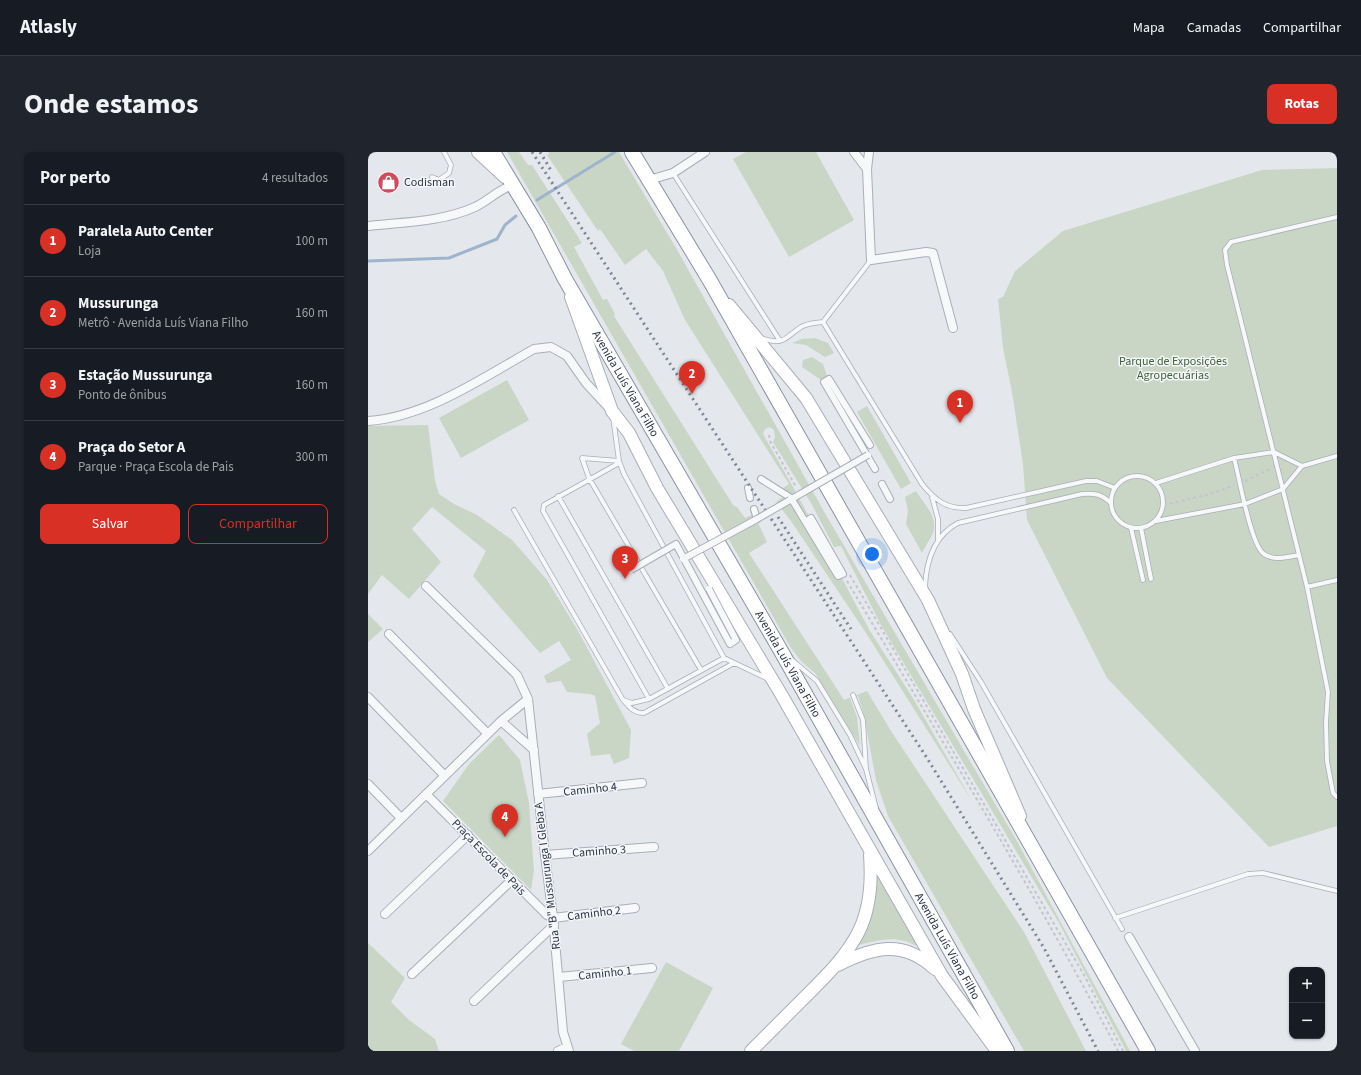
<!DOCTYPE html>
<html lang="pt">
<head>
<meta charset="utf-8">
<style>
	:root { --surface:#171b24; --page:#20242c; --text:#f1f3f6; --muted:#9ea1a6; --line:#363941; --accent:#d93025 }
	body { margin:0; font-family:"Source Sans 3",sans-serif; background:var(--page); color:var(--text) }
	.controls { position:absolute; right:12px; bottom:12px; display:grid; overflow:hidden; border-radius:8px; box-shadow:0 1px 3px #0004 }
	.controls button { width:36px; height:36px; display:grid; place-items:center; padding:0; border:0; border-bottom:1px solid var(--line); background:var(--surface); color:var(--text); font:20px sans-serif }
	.you { position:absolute; left:504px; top:402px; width:14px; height:14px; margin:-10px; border:3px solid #fff; border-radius:50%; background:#1a73e8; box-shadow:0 0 0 6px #1a73e833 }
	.badge { display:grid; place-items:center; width:26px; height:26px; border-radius:50%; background:var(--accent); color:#fff; font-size:13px; font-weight:700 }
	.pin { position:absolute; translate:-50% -33px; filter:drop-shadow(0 1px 2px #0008) }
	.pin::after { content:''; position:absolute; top:21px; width:14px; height:12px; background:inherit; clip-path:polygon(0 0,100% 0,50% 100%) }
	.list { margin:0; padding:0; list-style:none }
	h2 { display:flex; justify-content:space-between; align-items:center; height:52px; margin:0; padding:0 16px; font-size:17px }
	h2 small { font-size:13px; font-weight:400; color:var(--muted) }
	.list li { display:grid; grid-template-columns:26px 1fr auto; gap:12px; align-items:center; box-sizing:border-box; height:72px; padding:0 16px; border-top:1px solid var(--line) }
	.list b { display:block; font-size:15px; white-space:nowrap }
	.list p { margin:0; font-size:13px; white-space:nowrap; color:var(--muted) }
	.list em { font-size:13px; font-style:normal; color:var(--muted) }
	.actions { display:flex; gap:8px; padding:12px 16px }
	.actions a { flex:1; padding:9px 0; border:1px solid var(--accent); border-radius:8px; text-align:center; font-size:14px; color:var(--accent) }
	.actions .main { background:var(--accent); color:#fff }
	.map { position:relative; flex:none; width:969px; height:899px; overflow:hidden; border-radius:8px }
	header { display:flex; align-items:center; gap:24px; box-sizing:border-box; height:56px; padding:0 20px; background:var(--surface); border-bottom:1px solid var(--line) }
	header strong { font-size:19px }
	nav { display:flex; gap:22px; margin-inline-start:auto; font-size:14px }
	.intro { display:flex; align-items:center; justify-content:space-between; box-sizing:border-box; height:96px; padding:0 24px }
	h1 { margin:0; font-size:28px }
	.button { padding:10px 18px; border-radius:8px; background:var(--accent); color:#fff; font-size:14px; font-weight:700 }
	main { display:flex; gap:24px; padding:0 24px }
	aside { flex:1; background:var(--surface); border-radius:8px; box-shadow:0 1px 3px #0004 }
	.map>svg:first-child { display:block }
</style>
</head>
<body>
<header>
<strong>Atlasly</strong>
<nav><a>Mapa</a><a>Camadas</a><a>Compartilhar</a></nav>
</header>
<div class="intro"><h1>Onde estamos</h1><a class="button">Rotas</a></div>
<main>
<aside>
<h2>Por perto<small>4 resultados</small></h2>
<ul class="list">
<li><span class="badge">1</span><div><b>Paralela Auto Center</b><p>Loja</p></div><em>100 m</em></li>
<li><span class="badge">2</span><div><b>Mussurunga</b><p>Metrô · Avenida Luís Viana Filho</p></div><em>160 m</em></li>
<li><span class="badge">3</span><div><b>Estação Mussurunga</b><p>Ponto de ônibus</p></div><em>160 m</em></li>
<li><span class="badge">4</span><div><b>Praça do Setor A</b><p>Parque · Praça Escola de Pais</p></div><em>300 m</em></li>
</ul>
<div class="actions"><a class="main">Salvar</a><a>Compartilhar</a></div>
</aside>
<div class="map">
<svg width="969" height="899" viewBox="0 0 969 899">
	<rect width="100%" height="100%" fill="#e4e7ec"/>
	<path fill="#c9d6c5" d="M 139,0 L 151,0 L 160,13 L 164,13 L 214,91 L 206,95 L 235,148 L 239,147 L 247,162 L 246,164 L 365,353 L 369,355 L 377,366 L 386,362 L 399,390 L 381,401 L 476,548 L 499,539 L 523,579 L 656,780 L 718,899 L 656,899 L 520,664 L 508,628 L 496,563 L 490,544 L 482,546 L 489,565 L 492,594 L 447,521 L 433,509 L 423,496 Z
		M 180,0 L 251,0 L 308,96 L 458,363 L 650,691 L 762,899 L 758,899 L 691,771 L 513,473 L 473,394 L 466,395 L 443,351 L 405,290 L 407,285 L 406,278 L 402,275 L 397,277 L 395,282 L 429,342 L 502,479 L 545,546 L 604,649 L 498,481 L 423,369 L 408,350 L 419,342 L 415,336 L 421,332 L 317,168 L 295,119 L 278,97 L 257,113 L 232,77 L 230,79 L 179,3 L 181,2 Z
		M 378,0 L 448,0 L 486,68 L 421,105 L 365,7 Z
		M 969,16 L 969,674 L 901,695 L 739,526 L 659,368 L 655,312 L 644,240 L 635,196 L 630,147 L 635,145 L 647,119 L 695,79 L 894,18 Z
		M 447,186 L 460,191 L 466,201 L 457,205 L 438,193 L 424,191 L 434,187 Z
		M 444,205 L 455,212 L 459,224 L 453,228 L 434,215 L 435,208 Z
		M 139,228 L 161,268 L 93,306 L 71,266 Z
		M 499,254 L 543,331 L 533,337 L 489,260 Z
		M 60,273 L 67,329 L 71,342 L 86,352 L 109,363 L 144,388 L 179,428 L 209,477 L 263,578 L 261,606 L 246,612 L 242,602 L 223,604 L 219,582 L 232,571 L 227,544 L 222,542 L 199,540 L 193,529 L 179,531 L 176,524 L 203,508 L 191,489 L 172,501 L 105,424 L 118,399 L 64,355 L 44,377 L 73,410 L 41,447 L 14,423 L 0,442 L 0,274 Z
		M 548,339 C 555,351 571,365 565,381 C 562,388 557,394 554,401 L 538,372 L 540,359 L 537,345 Z
		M 0,462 L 15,477 L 0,490 Z
		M 131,583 L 152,608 L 161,651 L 166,719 L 163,738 L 75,649 L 101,612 Z
		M 510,722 L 550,795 C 530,782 511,788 490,793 L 505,747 Z
		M 0,791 L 37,826 L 23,850 L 41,868 L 67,887 L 71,899 L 0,899 Z
		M 298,810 L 345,836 L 311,899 L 266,899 L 253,892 Z"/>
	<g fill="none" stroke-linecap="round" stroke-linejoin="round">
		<path stroke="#9fb4cc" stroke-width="3" d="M 169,48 L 247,0
			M 0,109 L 81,106 L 129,87 L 137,73 L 148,64"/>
		<defs>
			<path id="service" d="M 305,21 L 412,189
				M 64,25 L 71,28 L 81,21 L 83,13 L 76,0
				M 969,65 L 863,90 L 857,98 L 859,113 L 939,435 L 969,428
				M 455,170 L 554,332 C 566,347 578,357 598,356 L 718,329 L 729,329 L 747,336
				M 393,186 C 417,194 416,186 433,175 C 440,171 448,171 455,170 L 503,108
				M 245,265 L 251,309 L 256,322 L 356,506 L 398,526
				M 866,306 C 871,324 883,394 896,402 C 906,409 919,405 931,403
				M 251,309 L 214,306 L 221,326 L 333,518
				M 251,311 L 176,353 L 175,359 L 281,547
				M743 350a26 26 0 1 1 52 0a26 26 0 1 1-52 0Z
				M 788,331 L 866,306 L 906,300 L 934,314
				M 190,344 L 300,537
				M 564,345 L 570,367 L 570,388
				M 146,358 L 255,548 L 264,551 L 281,547 L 356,506
				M 788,369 L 877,352 L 915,337 L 934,314 L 969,304
				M 763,376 L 775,428
				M 773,376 L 783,427
				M 939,435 L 960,540 L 958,570 L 959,609 L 965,641 L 969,645
				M 557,436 C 558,411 565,384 590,371 L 714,342 C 727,341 733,342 743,351
				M 582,482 L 613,530 L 754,777
				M 424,508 L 449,529 L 482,583 L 498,617 L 508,656
				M 485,543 L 495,568 L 498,617
				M 256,549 C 262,556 266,561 276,561 L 366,511
				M 747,766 L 880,722 L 895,721 L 969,739"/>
			<path id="pedestrian" d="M 502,293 L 461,227 L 456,230 L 507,317
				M 393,327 L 423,346
				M 514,332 L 522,347
				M 380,336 L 382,346
				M 386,357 L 389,367
				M 346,452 L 362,485"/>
			<path id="minor" d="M 486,0 L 499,17
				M 501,0 L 499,17 L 503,108 L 558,100 L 565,101 L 585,176
				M 281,28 L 305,21 L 337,0
				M 0,74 C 35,70 74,70 107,55 C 120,49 131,37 145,33
				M 0,269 C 59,265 116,225 166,197 L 183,195 L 199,204 L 218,231 L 241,256
				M 58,434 L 149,523 L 160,547 L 177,703 L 185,766 L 195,880 L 201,899
				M 21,482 L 119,581
				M 0,545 L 76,623
				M 133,569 L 160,547
				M 0,632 L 33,666
				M 58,642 L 179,763 L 185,766 L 267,756
				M 170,642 L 274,631
				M 0,699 L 133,569 L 166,598
				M 177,703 L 286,695
				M 17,762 L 100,683
				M 761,785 L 827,899
				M 44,822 L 144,728
				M 191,825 L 284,816
				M 106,849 L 186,773
				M 190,899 L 199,895"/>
			<path id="secondary" d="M 110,0 L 137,25
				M 203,145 L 244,259 L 261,281 L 289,336 L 413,542 L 574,824 L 629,899
				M 361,153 L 438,246 L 560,448 L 594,522 L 606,557 L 652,664
				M 470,813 C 505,795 535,787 567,817
				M 383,899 C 401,881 419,863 437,845 C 457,825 477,806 490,781 C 502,758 504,729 502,703"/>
			<g id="trunk">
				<path id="s1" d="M 125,0 L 171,76 L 197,127 L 413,499 L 639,899"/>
				<path d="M 264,0 L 341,127 L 780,899"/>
			</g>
		</defs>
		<use href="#service" stroke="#a9aeb7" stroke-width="5.5"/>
		<use href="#pedestrian" stroke="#a9aeb7" stroke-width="8"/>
		<use href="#minor" stroke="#a9aeb7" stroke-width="10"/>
		<use href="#secondary" stroke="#a9aeb7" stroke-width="14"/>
		<use href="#trunk" stroke="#8b94a3" stroke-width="16"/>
		<path stroke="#c2c5cb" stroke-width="2" stroke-dasharray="3 3" stroke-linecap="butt" d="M 401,283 L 402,289 L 428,335
			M 877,329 L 904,316
			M 796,353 L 846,341 L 866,333
			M 255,403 L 260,412
			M 482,423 L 716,823 L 755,899
			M 479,429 C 571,584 666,739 750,899"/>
		<use href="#service" stroke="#f7f8fa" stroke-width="4"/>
		<use href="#pedestrian" stroke="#f7f8fa" stroke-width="6"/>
		<use href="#minor" stroke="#f7f8fa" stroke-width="8"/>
		<use href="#secondary" stroke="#fff" stroke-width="12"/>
		<use href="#trunk" stroke="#fff" stroke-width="14"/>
		<path stroke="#7d8696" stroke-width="3" stroke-dasharray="2 4" stroke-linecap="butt" d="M 164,0 L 559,606 L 676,796 L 730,899
			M 172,0 L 184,20
			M 410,365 L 483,477"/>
		<defs>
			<path id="pedestrian-bridge" d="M 423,346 L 470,424 L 475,422 L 443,366 L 440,368 L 461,404
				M 315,407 L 389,367 L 500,303
				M 263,418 L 308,392 L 362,492 L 368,488 L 341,437"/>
		</defs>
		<use href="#pedestrian-bridge" stroke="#a9aeb7" stroke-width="8" stroke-linecap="butt"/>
		<use href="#pedestrian-bridge" stroke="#f7f8fa" stroke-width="6"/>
	</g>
	<defs>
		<symbol id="shop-disc" viewBox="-11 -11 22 22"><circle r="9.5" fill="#d1495b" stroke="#f4f6f9"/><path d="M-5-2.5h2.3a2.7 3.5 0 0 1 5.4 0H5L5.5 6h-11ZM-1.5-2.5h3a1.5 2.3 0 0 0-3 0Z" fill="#fff"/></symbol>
	</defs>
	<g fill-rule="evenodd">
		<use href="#shop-disc" x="8" y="18" width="25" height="25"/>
	</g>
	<g text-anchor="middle" stroke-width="3" stroke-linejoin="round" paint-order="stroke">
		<g font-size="12" fill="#2b3445" stroke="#f4f6f9" text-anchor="start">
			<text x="36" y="34">Codisman</text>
		</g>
		<g font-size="12" fill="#3f6138" stroke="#f4f6f9">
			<text x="805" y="213">Parque de Exposições<tspan x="805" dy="14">Agropecuárias</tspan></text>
		</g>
		<g font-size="12" fill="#2b3445" stroke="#f4f6f9">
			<text dy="4" stroke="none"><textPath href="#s1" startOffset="267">Avenida Luís Viana Filho</textPath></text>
			<text dy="4" stroke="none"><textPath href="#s1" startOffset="591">Avenida Luís Viana Filho</textPath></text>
			<text transform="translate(222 637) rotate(-6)" y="4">Caminho 4</text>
			<text transform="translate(231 699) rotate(-4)" y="4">Caminho 3</text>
			<text transform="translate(121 705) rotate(46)" y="4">Praça Escola de Pais</text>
			<text transform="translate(179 724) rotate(-97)" y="4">Rua "B" Mussurunga I Gleba A</text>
			<text transform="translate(226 761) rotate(-7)" y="4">Caminho 2</text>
			<text dy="4" stroke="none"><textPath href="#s1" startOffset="915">Avenida Luís Viana Filho</textPath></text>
			<text transform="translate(237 821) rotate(-6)" y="4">Caminho 1</text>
		</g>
	</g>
</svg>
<div class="controls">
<button>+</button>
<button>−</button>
</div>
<div class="you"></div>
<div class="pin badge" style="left:592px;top:271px">1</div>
<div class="pin badge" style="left:324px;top:242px">2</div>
<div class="pin badge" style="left:257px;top:427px">3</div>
<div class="pin badge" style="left:137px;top:685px">4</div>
</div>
</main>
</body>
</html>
